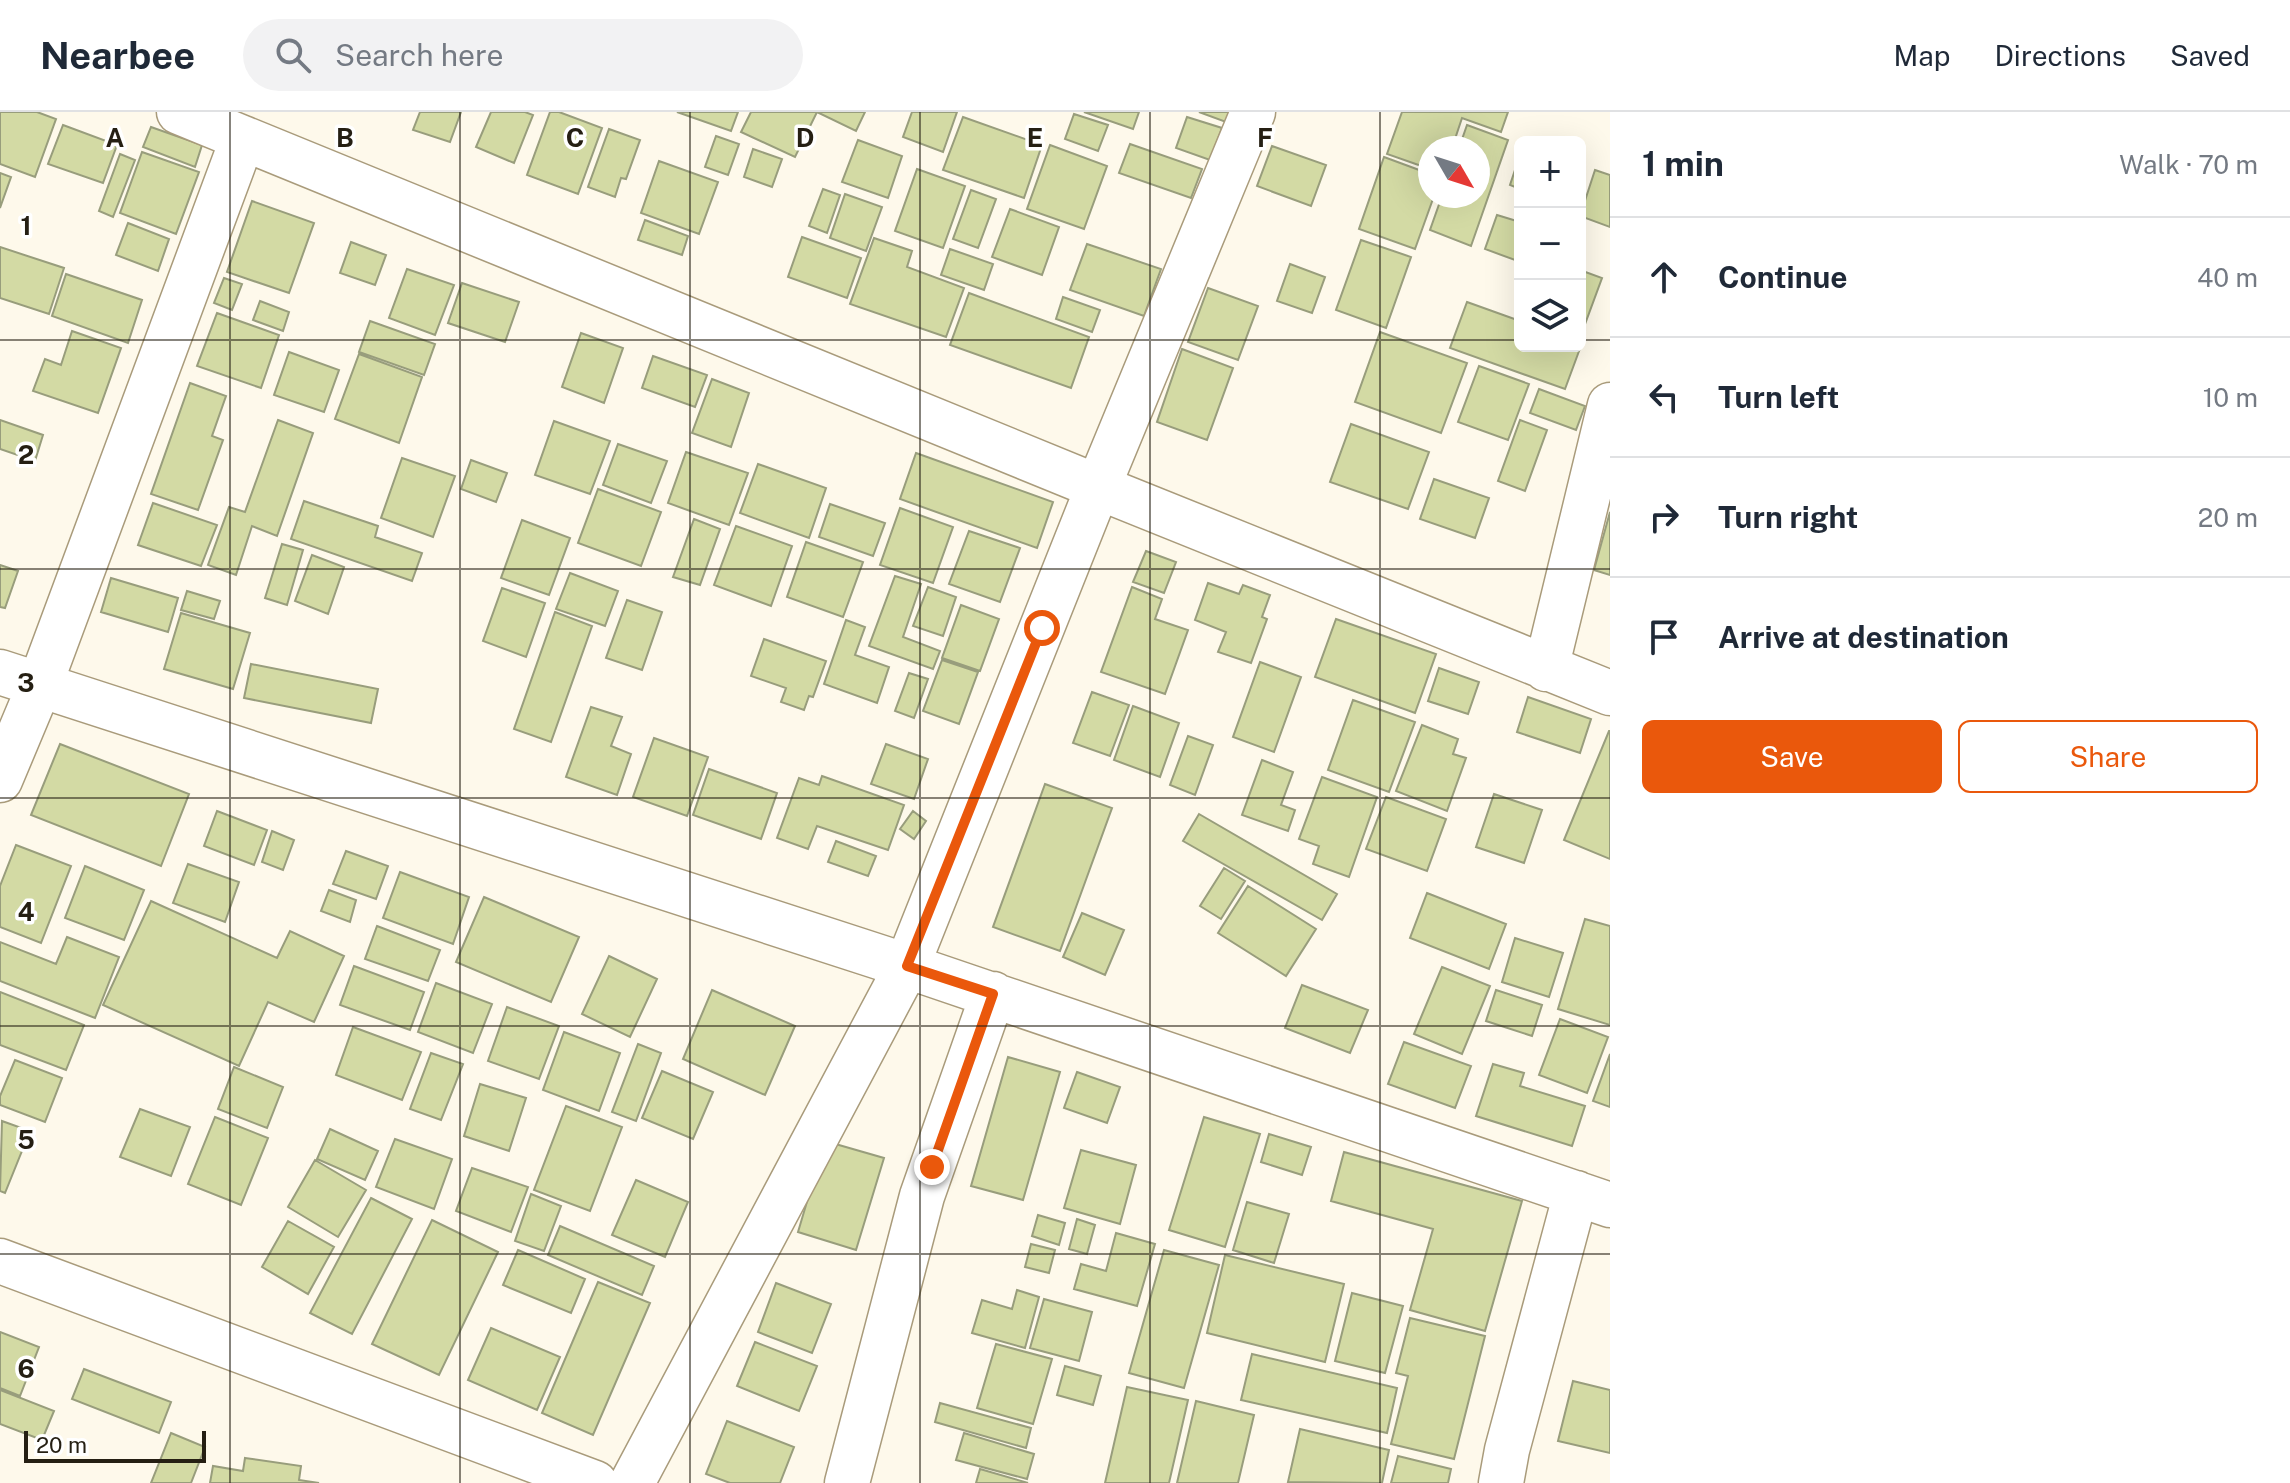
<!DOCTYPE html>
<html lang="en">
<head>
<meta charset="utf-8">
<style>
	:root { --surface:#fff; --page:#f2f2f3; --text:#1f2937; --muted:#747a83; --line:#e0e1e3; --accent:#ea580c }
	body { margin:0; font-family:"Public Sans",sans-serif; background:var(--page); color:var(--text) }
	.controls { position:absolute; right:24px; top:24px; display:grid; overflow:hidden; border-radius:12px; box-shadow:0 8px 32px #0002 }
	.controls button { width:72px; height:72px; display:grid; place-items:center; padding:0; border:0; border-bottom:2px solid var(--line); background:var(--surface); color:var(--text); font:40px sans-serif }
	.compass { position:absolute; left:1418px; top:24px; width:72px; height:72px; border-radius:50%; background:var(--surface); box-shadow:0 8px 32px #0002; rotate:129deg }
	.scale { position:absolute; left:24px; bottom:20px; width:182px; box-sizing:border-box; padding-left:8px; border:4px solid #251f13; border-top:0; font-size:22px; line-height:28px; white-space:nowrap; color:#251f13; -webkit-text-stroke:6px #fff; paint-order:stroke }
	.stop { position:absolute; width:24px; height:24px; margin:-18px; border:6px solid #ea580c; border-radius:50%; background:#fff }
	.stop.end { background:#ea580c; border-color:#fff; box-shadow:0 2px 8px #0008 }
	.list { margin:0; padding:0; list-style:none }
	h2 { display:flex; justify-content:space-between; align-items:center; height:104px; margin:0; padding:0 32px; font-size:34px }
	h2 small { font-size:26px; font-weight:400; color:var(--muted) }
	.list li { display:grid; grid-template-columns:52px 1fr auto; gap:24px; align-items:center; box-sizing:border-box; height:120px; padding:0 32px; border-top:2px solid var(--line) }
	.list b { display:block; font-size:30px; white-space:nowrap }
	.list em { font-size:26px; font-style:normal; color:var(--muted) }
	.actions { display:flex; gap:16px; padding:24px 32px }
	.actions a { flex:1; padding:18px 0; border:2px solid var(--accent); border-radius:12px; text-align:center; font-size:28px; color:var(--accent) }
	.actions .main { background:var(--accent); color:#fff }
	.icon { flex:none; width:44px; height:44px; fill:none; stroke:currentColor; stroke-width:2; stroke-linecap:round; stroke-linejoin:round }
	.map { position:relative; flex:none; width:1610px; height:1371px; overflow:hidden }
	header { display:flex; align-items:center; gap:48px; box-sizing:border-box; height:112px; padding:0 40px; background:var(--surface); border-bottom:2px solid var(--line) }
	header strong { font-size:38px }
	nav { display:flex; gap:44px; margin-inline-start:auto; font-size:28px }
	.search { width:560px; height:72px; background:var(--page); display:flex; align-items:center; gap:20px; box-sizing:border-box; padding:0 28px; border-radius:44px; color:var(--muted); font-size:30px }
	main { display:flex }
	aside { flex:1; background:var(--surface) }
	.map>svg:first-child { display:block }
</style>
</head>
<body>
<header>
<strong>Nearbee</strong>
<div class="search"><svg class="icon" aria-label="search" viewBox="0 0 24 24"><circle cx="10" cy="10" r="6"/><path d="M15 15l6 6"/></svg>Search here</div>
<nav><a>Map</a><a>Directions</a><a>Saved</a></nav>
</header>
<main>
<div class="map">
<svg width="1610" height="1371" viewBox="0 0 1610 1371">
	<rect width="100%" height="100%" fill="#fef9eb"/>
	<path fill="#d3daa4" stroke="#989d7c" stroke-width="2" d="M 0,0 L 37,0 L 56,7 L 35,65 L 0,52 Z
		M 420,0 L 461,0 L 450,30 L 413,18 Z
		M 491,0 L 525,0 L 533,3 L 514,51 L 476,35 Z
		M 550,0 L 559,0 L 602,16 L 578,82 L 527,63 Z
		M 677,0 L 738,0 L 731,19 Z
		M 751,0 L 865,0 L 856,19 L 817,0 L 795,45 L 741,20 Z
		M 912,0 L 957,0 L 943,40 L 903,25 Z
		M 1084,0 L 1139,0 L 1133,17 Z
		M 1199,0 L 1229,0 L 1226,10 Z
		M 1402,0 L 1508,0 L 1501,20 L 1462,6 L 1452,36 L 1430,36 L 1430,57 L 1387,42 Z
		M 1074,2 L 1108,13 L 1098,39 L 1065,27 Z
		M 963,5 L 1042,33 L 1024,86 L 943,58 Z
		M 1187,5 L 1222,16 L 1210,48 L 1176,36 Z
		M 63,13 L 117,33 L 103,71 L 48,52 Z
		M 1467,13 L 1508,28 L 1471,134 L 1430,118 L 1442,84 L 1478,84 L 1478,36 L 1459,36 Z
		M 151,15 L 202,33 L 195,55 L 143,35 Z
		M 609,17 L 640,28 L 626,67 L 621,66 L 615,85 L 588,75 Z
		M 716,24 L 739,32 L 728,63 L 705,55 Z
		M 858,28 L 902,44 L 888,86 L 842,70 Z
		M 1130,32 L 1202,57 L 1191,86 L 1119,61 Z
		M 1050,33 L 1107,54 L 1084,117 L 1027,97 Z
		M 1272,34 L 1326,53 L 1311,94 L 1257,74 Z
		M 753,37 L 782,47 L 772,75 L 744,65 Z
		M 142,40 L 199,60 L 176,122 L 120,101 Z
		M 120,42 L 135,48 L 113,105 L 99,99 Z
		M 1520,43 L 1520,77 L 1510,73 Z
		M 1384,45 L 1430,62 L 1430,84 L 1434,84 L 1415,137 L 1359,117 Z
		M 659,49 L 718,70 L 699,122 L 641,101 Z
		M 917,57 L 965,74 L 943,136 L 895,119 Z
		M 1595,58 L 1610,63 L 1610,115 L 1580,104 Z
		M 0,61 L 11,65 L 0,96 Z
		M 823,77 L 840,83 L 827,121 L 809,114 Z
		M 971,78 L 996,87 L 978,136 L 953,127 Z
		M 845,82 L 882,95 L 866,139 L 830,126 Z
		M 252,89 L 314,111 L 289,181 L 227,160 Z
		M 1010,97 L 1059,115 L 1042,163 L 992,145 Z
		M 1497,103 L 1520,110 L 1520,134 L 1515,148 L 1485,137 Z
		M 645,108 L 688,124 L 682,143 L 638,128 Z
		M 128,111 L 169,127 L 158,159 L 116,143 Z
		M 802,125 L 861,146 L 847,186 L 788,165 Z
		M 874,126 L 912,139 L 907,155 L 964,176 L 946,225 L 850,192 Z
		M 1361,128 L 1411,145 L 1386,216 L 1336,198 Z
		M 351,130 L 386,143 L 375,173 L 340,161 Z
		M 1087,132 L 1161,157 L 1144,204 L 1070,178 Z
		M 0,135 L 64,156 L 49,202 L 0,186 Z
		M 950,137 L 993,152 L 984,178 L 941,163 Z
		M 1290,152 L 1325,165 L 1312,201 L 1277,189 Z
		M 407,157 L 454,173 L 435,223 L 389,206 Z
		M 1580,158 L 1602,166 L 1581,223 L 1580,223 Z
		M 66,162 L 142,188 L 128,231 L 52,204 Z
		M 224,166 L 242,172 L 232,198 L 214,191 Z
		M 462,171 L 519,190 L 505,230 L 448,211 Z
		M 1208,176 L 1258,194 L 1238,248 L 1188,230 Z
		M 969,181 L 1089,225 L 1071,276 L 950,233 Z
		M 1063,185 L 1100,198 L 1092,220 L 1056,207 Z
		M 260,189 L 289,200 L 283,219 L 253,208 Z
		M 1467,190 L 1520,209 L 1520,234 L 1580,234 L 1582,231 L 1565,277 L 1450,236 Z
		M 217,201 L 279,223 L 261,276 L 197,254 Z
		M 370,209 L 435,232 L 424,263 L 359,240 Z
		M 72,219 L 121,236 L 98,301 L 33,279 L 45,247 L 61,253 Z
		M 1380,220 L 1467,251 L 1441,321 L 1355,290 Z
		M 581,221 L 623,236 L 604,291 L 562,275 Z
		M 1182,237 L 1233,256 L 1207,328 L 1157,310 Z
		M 289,240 L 339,258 L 324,300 L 274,283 Z
		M 359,242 L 422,265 L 399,331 L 335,307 Z
		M 653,244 L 707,263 L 695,295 L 642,276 Z
		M 1479,254 L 1529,272 L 1508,328 L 1458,310 Z
		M 712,267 L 749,281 L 731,335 L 692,321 Z
		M 190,271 L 226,284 L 212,324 L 223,328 L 198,398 L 151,382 Z
		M 1539,277 L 1585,294 L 1576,318 L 1530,301 Z
		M 0,308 L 43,323 L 35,349 L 0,337 Z
		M 278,308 L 313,321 L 277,424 L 252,414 L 236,463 L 208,453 L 229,395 L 245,400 Z
		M 1520,308 L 1547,318 L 1525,379 L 1498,369 Z
		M 554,309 L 610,329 L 590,382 L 535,363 Z
		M 1351,312 L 1429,340 L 1408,397 L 1330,370 Z
		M 618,332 L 667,349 L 651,391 L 603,373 Z
		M 686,340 L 748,361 L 729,413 L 668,391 Z
		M 916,341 L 1053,390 L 1037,436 L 900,387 Z
		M 402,346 L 455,364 L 433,425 L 381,406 Z
		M 471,348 L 507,361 L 496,390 L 461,377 Z
		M 758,352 L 826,376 L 809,426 L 740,401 Z
		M 1434,367 L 1489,386 L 1475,426 L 1420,407 Z
		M 598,377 L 661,400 L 641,454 L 578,431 Z
		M 304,389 L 378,414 L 375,425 L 422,441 L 412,469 L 291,427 Z
		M 153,391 L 217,413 L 201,454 L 138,433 Z
		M 830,392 L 885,411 L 873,444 L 819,425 Z
		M 900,396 L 953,415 L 933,471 L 880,453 Z
		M 1610,400 L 1610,463 L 1594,458 Z
		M 694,407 L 720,417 L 700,473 L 673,465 Z
		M 522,408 L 570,426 L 549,483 L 501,466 Z
		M 736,414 L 792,434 L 771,494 L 714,473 Z
		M 969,419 L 1020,436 L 1000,490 L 949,472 Z
		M 806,430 L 863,450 L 843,505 L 787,485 Z
		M 282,432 L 303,438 L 287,493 L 265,486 Z
		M 1146,439 L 1176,450 L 1164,481 L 1133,470 Z
		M 312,443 L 344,455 L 328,502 L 295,489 Z
		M 0,453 L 18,459 L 5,496 L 0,495 Z
		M 570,461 L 618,479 L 605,514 L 556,497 Z
		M 895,464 L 921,472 L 903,525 L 940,539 L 933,557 L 869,534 Z
		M 111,466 L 178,486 L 168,520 L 101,500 Z
		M 1208,471 L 1239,482 L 1243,473 L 1270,483 L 1262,505 L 1267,507 L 1251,551 L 1218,540 L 1226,520 L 1195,508 Z
		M 928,475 L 956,485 L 943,524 L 913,514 Z
		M 1132,475 L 1162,487 L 1155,507 L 1188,518 L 1165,582 L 1101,560 Z
		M 502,476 L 545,491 L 526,545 L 483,529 Z
		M 187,479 L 220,489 L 214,507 L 181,498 Z
		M 627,488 L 662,500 L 642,558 L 606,546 Z
		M 961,493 L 999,507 L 980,559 L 942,546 Z
		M 555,500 L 592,514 L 551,630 L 514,617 Z
		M 181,501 L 250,521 L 233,577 L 164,557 Z
		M 1336,507 L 1436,542 L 1415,601 L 1315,565 Z
		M 846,508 L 865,515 L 855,543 L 889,555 L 877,591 L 824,572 Z
		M 764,527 L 826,549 L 813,585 L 809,584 L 804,598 L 781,590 L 786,576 L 751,564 Z
		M 942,548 L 978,560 L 959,612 L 923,599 Z
		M 1260,550 L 1301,565 L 1274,640 L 1233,625 Z
		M 251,552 L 378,577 L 371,611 L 244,586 Z
		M 1439,556 L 1479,570 L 1468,602 L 1428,589 Z
		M 909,561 L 928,567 L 914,606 L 895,599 Z
		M 1092,580 L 1129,593 L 1110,644 L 1073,631 Z
		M 1528,585 L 1591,607 L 1580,641 L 1517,620 Z
		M 1353,588 L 1415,610 L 1389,680 L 1328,658 Z
		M 1133,594 L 1179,611 L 1160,665 L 1114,648 Z
		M 591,595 L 622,605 L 611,634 L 631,642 L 617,683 L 566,665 Z
		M 1422,613 L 1458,627 L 1453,642 L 1466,646 L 1447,699 L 1396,679 Z
		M 1609,619 L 1610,619 L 1610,747 L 1564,728 Z
		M 1188,624 L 1213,633 L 1195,683 L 1170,673 Z
		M 654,626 L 708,645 L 687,704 L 633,685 Z
		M 60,632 L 189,682 L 161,754 L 31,703 Z
		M 886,632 L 928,647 L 914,687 L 871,672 Z
		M 1262,648 L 1293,660 L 1281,693 L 1295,698 L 1288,719 L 1242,703 Z
		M 709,657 L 777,681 L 761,727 L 693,703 Z
		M 822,664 L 904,693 L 888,738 L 817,714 L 808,737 L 777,726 L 799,666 L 819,673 Z
		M 1322,665 L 1377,685 L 1349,765 L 1313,752 L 1319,734 L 1299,727 Z
		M 1045,672 L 1112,696 L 1060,839 L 993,815 Z
		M 1494,682 L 1542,698 L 1524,751 L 1476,735 Z
		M 1386,685 L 1446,707 L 1427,759 L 1366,737 Z
		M 217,699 L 267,718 L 254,753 L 204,734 Z
		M 913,699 L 926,709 L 914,727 L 900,717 Z
		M 1199,702 L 1337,782 L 1322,808 L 1183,729 Z
		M 272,719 L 294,728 L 283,758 L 262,750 Z
		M 836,729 L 876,744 L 868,764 L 828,750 Z
		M 16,733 L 71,754 L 41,831 L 0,815 L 0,774 Z
		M 346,739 L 388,754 L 376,787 L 333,772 Z
		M 188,752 L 239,770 L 225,810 L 173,791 Z
		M 85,754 L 144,778 L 124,828 L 65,806 Z
		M 1224,756 L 1245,769 L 1221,807 L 1200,794 Z
		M 400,760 L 469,785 L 453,832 L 383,806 Z
		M 1248,774 L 1316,817 L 1286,864 L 1218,821 Z
		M 329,778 L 356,788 L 350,810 L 321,799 Z
		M 1427,781 L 1506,812 L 1489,857 L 1410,826 Z
		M 484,785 L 579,825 L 551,890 L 456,850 Z
		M 151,789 L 277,846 L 290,819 L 344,844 L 314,910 L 268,890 L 239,954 L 103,893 Z
		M 1082,801 L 1124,818 L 1105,863 L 1063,845 Z
		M 1585,807 L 1610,814 L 1610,913 L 1558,897 Z
		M 377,814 L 440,838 L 428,869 L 365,847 Z
		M 67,825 L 119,845 L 95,906 L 0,869 L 0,830 L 56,852 Z
		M 1515,826 L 1563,841 L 1549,885 L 1502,870 Z
		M 609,844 L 657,867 L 630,925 L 582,902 Z
		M 354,854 L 424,880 L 410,918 L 340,893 Z
		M 1442,855 L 1490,874 L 1462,942 L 1414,922 Z
		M 436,871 L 492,892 L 473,941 L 418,920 Z
		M 1302,873 L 1368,898 L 1350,941 L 1285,916 Z
		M 712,878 L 795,914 L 765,983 L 683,947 Z
		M 1496,878 L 1542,893 L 1532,924 L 1486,909 Z
		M 0,880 L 84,913 L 66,958 L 0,933 Z
		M 507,895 L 559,914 L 539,967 L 488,949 Z
		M 1560,907 L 1608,925 L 1587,981 L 1539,963 Z
		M 353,915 L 421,940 L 402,988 L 336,963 Z
		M 564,920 L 620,941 L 599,999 L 543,978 Z
		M 1404,930 L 1471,954 L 1455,996 L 1388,972 Z
		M 638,932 L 661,941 L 636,1009 L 612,1000 Z
		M 431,941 L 463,952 L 441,1008 L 410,997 Z
		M 1610,942 L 1610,995 L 1593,989 Z
		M 1008,945 L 1060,960 L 1023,1088 L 971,1074 Z
		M 15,948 L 62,966 L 45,1010 L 0,993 L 0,984 Z
		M 1493,952 L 1524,961 L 1520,974 L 1585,994 L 1572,1034 L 1476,1004 Z
		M 234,955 L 283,975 L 267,1016 L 218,997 Z
		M 662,959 L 713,980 L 693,1027 L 642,1006 Z
		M 1077,960 L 1120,975 L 1107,1011 L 1064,996 Z
		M 480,972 L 526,986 L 509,1039 L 464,1024 Z
		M 566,994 L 622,1015 L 590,1099 L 534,1078 Z
		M 140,997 L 190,1015 L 171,1064 L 120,1045 Z
		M 215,1005 L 268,1026 L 241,1093 L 188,1072 Z
		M 1204,1005 L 1260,1022 L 1225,1135 L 1169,1118 Z
		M 2,1009 L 30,1019 L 5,1081 L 0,1079 Z
		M 330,1017 L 378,1039 L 365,1068 L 317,1047 Z
		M 1269,1022 L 1311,1035 L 1302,1063 L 1261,1050 Z
		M 395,1027 L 452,1047 L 434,1097 L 376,1075 Z
		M 825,1029 L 884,1046 L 856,1138 L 798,1120 Z
		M 1081,1038 L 1136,1053 L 1120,1112 L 1064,1096 Z
		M 1344,1040 L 1522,1089 L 1485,1219 L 1410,1198 L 1433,1117 L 1331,1089 Z
		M 315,1048 L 366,1078 L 338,1125 L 288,1095 Z
		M 472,1056 L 528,1075 L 511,1120 L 456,1099 Z
		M 636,1068 L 688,1090 L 665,1145 L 612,1123 Z
		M 531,1082 L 561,1094 L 544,1139 L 515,1129 Z
		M 371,1086 L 412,1107 L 352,1222 L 310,1201 Z
		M 1247,1090 L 1289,1102 L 1274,1151 L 1233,1138 Z
		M 1038,1103 L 1065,1111 L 1059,1133 L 1032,1124 Z
		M 1077,1107 L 1095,1113 L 1087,1142 L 1069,1137 Z
		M 432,1108 L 498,1140 L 439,1263 L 372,1232 Z
		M 288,1109 L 334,1135 L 308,1182 L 262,1155 Z
		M 560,1114 L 654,1154 L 642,1183 L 548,1143 Z
		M 1116,1121 L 1155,1132 L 1137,1194 L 1074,1177 L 1081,1152 L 1106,1159 Z
		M 1031,1132 L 1055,1138 L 1049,1161 L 1025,1155 Z
		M 518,1138 L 585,1167 L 571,1201 L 503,1173 Z
		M 1164,1138 L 1219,1153 L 1184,1276 L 1129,1261 Z
		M 1225,1143 L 1344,1172 L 1325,1250 L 1207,1221 Z
		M 598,1170 L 650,1191 L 593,1323 L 542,1301 Z
		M 776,1171 L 831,1192 L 812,1241 L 758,1220 Z
		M 1017,1178 L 1039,1185 L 1025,1236 L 972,1221 L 982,1188 L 1012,1197 Z
		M 1352,1181 L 1403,1194 L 1385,1261 L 1335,1249 Z
		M 1044,1187 L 1092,1200 L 1079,1249 L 1030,1236 Z
		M 1410,1206 L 1485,1224 L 1454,1347 L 1391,1332 L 1408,1264 L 1396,1261 Z
		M 491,1216 L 560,1245 L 537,1298 L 468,1268 Z
		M 0,1220 L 39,1235 L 20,1284 L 0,1276 Z
		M 755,1230 L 817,1254 L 799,1299 L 737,1274 Z
		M 996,1232 L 1052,1247 L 1033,1312 L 977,1296 Z
		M 1252,1242 L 1397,1276 L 1387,1321 L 1241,1288 Z
		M 1065,1254 L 1101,1264 L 1093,1293 L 1057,1283 Z
		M 84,1257 L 171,1290 L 159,1321 L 72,1287 Z
		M 1573,1269 L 1610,1278 L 1610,1341 L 1558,1329 Z
		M 1127,1275 L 1188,1288 L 1169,1371 L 1105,1371 Z
		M 0,1278 L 54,1299 L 42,1328 L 0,1312 Z
		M 1196,1289 L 1254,1303 L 1238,1371 L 1177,1371 Z
		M 940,1291 L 1031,1316 L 1026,1336 L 935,1310 Z
		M 727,1309 L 794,1335 L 780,1371 L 730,1371 L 706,1362 Z
		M 1300,1317 L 1389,1338 L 1382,1371 L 1288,1370 Z
		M 171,1321 L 205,1335 L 191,1371 L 151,1371 Z
		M 964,1321 L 1034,1342 L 1027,1367 L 956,1348 Z
		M 1398,1344 L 1451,1357 L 1448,1371 L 1391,1371 Z
		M 245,1346 L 301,1354 L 299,1368 L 319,1371 L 210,1371 L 213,1354 L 243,1359 Z
		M 980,1357 L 1028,1371 L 976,1371 Z"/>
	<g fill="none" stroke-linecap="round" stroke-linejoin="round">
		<defs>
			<path id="street" d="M 179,0 L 1098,375 L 1610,581
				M 1546,557 L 1610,293
				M 0,560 L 907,854 L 1610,1093
				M 0,668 L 39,575 L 243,26
				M 0,1149 L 595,1371
				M 632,1371 L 907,854 L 1098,375 L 1253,0
				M 847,1371 L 922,1084 L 993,882
				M 1501,1371 L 1507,1338 L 1576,1081"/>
		</defs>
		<use href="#street" stroke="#a99b7b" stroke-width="47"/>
		<use href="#street" stroke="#fff" stroke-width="44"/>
	</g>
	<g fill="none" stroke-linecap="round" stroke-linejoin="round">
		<path stroke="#ea580c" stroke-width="10" d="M 932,1055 L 993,882 L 907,854 L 1042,516"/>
	</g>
	<path fill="none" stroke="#251f13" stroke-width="2" stroke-opacity="0.55" d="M 230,0 L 230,1371M 460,0 L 460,1371M 690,0 L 690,1371M 920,0 L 920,1371M 1150,0 L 1150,1371M 1380,0 L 1380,1371M 0,228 L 1520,228M 1580,228 L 1610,228M 0,457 L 1610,457M 0,686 L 1610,686M 0,914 L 1610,914M 0,1142 L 1610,1142"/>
	<g font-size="26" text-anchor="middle" font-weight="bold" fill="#251f13" stroke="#fff" stroke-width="7" stroke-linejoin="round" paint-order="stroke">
		<text x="115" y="35">A</text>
		<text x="345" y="35">B</text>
		<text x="575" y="35">C</text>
		<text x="805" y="35">D</text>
		<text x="1035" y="35">E</text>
		<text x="1265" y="35">F</text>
		<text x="26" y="123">1</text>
		<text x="26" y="352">2</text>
		<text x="26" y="580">3</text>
		<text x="26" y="809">4</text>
		<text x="26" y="1037">5</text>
		<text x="26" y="1266">6</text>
	</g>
</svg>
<div class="controls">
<button>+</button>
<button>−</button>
<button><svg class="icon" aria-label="layers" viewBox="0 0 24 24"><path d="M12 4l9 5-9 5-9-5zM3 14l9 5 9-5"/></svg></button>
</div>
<svg class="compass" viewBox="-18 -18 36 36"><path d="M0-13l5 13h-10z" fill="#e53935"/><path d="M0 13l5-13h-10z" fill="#747a83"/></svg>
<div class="scale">20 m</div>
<div class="stop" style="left:1042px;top:516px"></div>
<div class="stop end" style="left:932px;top:1055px"></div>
</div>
<aside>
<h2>1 min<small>Walk · 70 m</small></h2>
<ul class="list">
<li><svg class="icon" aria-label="ahead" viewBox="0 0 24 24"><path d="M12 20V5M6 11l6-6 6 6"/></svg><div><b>Continue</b></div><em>40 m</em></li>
<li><svg class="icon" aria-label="left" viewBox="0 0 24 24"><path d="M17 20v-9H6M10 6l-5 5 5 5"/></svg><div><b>Turn left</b></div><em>10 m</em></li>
<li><svg class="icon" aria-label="right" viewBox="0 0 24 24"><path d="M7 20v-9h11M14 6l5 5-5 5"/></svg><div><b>Turn right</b></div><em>20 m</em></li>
<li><svg class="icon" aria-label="arrive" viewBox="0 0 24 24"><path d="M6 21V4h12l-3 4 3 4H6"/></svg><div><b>Arrive at destination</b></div></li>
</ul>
<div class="actions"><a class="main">Save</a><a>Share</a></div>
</aside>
</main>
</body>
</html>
